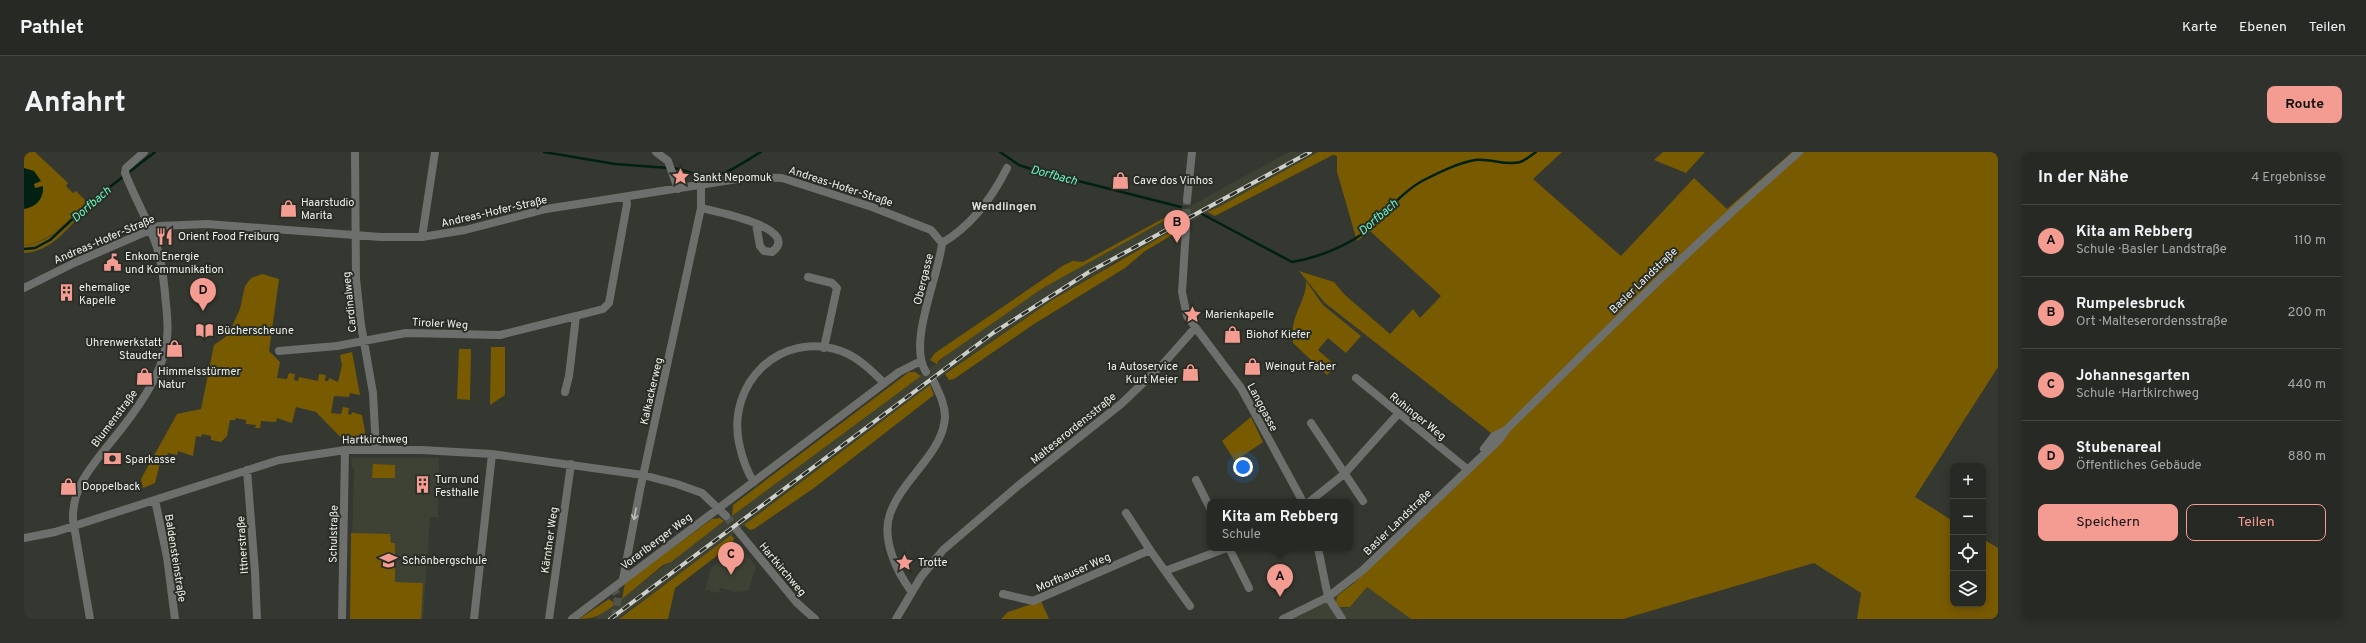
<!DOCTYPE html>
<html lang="de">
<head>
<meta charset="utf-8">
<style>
	:root { --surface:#272a24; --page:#2f322c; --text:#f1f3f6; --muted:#a4a7a6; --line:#434641; --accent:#f59c92 }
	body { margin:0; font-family:Overpass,sans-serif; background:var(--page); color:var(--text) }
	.controls { position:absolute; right:12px; bottom:12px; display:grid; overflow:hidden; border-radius:8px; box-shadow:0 2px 10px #0003 }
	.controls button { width:36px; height:36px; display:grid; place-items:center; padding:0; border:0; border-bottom:1px solid var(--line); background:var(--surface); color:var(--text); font:20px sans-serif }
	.you { position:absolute; left:1219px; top:315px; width:14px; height:14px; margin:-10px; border:3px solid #fff; border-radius:50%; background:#1a73e8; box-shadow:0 0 0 6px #1a73e833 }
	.badge { display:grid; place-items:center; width:26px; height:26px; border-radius:50%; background:var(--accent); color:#111; font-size:13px; font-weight:700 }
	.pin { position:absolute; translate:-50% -33px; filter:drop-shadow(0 1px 2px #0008) }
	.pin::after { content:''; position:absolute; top:21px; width:14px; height:12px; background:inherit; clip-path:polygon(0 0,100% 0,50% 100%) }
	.popup { position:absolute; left:1183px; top:347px; width:146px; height:52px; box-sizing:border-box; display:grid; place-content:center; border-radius:8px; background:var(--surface); filter:drop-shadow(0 1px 3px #0005); font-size:13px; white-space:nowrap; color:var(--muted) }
	.popup b { font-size:15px; color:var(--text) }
	.popup::after { content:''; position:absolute; left:50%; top:100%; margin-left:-8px; border:8px solid transparent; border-top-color:var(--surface) }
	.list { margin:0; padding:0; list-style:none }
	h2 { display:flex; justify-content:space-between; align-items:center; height:52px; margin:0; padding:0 16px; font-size:17px }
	h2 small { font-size:13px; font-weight:400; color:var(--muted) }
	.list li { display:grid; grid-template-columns:26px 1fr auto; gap:12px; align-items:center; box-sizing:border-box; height:72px; padding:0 16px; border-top:1px solid var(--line) }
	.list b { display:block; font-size:15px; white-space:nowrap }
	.list p { margin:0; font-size:13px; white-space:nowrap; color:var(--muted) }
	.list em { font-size:13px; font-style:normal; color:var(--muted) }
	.actions { display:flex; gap:8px; padding:12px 16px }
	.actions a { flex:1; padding:9px 0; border:1px solid var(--accent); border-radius:8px; text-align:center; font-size:14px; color:var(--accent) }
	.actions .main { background:var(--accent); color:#111 }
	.icon { flex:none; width:22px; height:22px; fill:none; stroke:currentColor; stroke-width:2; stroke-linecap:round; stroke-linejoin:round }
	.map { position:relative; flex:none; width:1974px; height:467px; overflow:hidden; border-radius:8px }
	header { display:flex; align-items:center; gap:24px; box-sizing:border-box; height:56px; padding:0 20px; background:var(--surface); border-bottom:1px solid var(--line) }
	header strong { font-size:19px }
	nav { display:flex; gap:22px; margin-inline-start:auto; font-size:14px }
	.intro { display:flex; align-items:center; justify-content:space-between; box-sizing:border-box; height:96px; padding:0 24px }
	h1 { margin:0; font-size:28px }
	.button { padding:10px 18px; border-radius:8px; background:var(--accent); color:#111; font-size:14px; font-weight:700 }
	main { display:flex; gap:24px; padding:0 24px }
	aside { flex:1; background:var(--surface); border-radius:8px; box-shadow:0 2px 10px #0003 }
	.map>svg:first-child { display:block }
</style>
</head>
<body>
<header>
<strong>Pathlet</strong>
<nav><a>Karte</a><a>Ebenen</a><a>Teilen</a></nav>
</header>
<div class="intro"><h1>Anfahrt</h1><a class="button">Route</a></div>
<main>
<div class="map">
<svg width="1974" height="467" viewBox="0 0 1974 467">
	<rect width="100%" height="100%" fill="#343830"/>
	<path fill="#3d4235" d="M 1265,0 L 1294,0 L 1195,55 L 1151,77 L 1119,97 L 1115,96 L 1029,147 L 927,217 L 731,364 L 727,369 L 593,467 L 569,467 L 969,169 L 1019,136 L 1069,107 Z
		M 327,306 L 415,306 L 414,365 L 406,365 L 399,467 L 326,467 L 330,316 L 328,316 Z
		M 718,397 L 732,415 L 724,439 L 711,440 L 696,436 L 695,441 L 682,438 L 678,449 L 687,416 L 711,398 Z
		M 1343,435 L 1387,467 L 1266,467 L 1313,444 L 1312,446 L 1319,456 L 1326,455 Z"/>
	<path fill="#785a00" d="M 0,0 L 11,0 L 44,31 L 42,34 L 49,41 L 52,39 L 63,50 C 45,67 26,91 0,93 Z
		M 1294,0 L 1538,0 L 1509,27 L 1597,104 L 1670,26 L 1703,57 L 1768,0 L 1974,0 L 1974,215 L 1891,345 L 1929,369 L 1929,452 L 1959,452 L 1959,387 L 1974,396 L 1974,467 L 1833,467 L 1837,441 L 1790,411 L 1599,467 L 1387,467 L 1343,435 L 1326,455 L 1316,455 L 1312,451 L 1313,444 L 1330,431 L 1462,304 L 1456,297 L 1467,281 L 1301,151 L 1275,119 L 1310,130 L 1321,143 L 1366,182 L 1389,157 L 1396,166 L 1417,144 L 1346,79 L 1333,89 L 1313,20 L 1313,4 L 1309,3 L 1191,64 L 1183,60 L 1195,55 Z
		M 1639,0 L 1681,0 L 1662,21 L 1630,8 Z
		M 1142,65 L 1145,66 L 1019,136 L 914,209 L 913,212 L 906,208 L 911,201 L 1040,113 L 1049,109 L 1059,110 Z
		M 1151,77 L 1150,82 L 1121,99 L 1101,116 L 1010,172 L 930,227 L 925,228 L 921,222 L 1028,148 Z
		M 238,122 L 255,127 L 245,199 L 256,210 L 253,226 L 263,227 L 265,221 L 271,222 L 270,228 L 274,229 L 275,225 L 294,229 L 295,222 L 302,223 L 301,229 L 304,229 L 305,226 L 314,230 L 318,213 L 316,203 L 328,200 L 336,243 L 326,241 L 325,245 L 310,244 L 307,261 L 317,262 L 319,255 L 325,256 L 324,262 L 327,263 L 328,260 L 338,263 L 342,285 L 325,294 L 292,260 L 272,255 L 268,271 L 253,266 L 252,270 L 237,269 L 236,276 L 231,276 L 232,273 L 222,272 L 222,268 L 212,266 L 211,268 L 206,268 L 203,284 L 197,290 L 187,288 L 187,284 L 178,282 L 177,285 L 172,284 L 169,304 L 154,299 L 153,303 L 144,301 L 143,304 L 138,303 L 131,331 L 119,336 L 117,327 L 153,262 L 177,257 L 190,193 L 204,183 L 216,157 L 221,134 L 227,126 Z
		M 1282,129 L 1299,153 L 1337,184 L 1322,201 L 1304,186 L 1294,198 L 1312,214 L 1303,223 L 1269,191 C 1269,186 1268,180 1269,175 C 1271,158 1283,145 1282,129 Z
		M 467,195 L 481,195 L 481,243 L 466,253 Z
		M 435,197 L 447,197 L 446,248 L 433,247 Z
		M 885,220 L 891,220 L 897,224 L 708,364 L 709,353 Z
		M 906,233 L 910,243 L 790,336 L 730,377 L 726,378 L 720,373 Z
		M 1227,265 L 1239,290 L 1211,309 L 1198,289 Z
		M 349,312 L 371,313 L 371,326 L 348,326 Z
		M 696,366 L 700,369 L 647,410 L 639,413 L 598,447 L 601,431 L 688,367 Z
		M 327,381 L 366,382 L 367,391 L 371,391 L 371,430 L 399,431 L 397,467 L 326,467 Z
		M 707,383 L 710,386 L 708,392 L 651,436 L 644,467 L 595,467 Z
		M 585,447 L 589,450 L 589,454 C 576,463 571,467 555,467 Z
		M 1017,449 L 1025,467 L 977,467 L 984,460 Z"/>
	<path fill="#74590d" d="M 63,50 L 66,53 C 47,72 29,100 0,101 L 0,93 C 26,92 45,67 63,50 Z"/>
	<path fill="#002014" d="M 0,16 L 10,19 L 17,29 L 10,32 L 11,36 L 19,34 C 20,47 12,55 0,57 Z"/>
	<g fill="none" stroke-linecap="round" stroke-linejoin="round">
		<path stroke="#002014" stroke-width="2.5" d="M 520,0 L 591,12 L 644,16
			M 976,0 L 995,13 L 1007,17 L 1157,55
			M 649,16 C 660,17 669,23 679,24 C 701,26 719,10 737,0
			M 1178,62 L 1268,110 C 1292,106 1321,95 1341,80 C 1361,63 1377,40 1400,28 C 1416,20 1434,11 1451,8 C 1466,6 1482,14 1496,10 C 1502,8 1507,3 1512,0
			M 0,97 L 11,96 L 26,88 L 69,48 L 131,0"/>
		<path stroke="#50544c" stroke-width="8" stroke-dasharray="8 4" stroke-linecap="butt" d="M 1162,77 L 1163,48
			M 702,364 L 713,378
			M 589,435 L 594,445 L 591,467"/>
		<path stroke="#6c6f6c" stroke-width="8" d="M 331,0 L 332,127 L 337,173 L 349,241 L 352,298
			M 632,0 L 644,9 L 654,37
			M 1163,48 L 1168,0
			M 677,56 C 689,59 779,76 748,100 L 740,99 L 736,94 L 732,72
			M 1162,77 L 1158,140 L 1163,164 L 1217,236 L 1279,350
			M 398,85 L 411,0
			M 918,91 C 947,74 968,46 983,16
			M 784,125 L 808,131 L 813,136 L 800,196
			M 0,136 L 50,111 L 135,74 L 183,72 L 357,85 L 398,85 L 441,78 L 522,57 L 726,25 L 758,26 L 848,55 L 907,78 L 918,91
			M 552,164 L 579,157 L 585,151 L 603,52 L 602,46
			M 255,199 L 313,194 L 382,181 L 476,183 L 552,164 L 545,224 L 541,240
			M 902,220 C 883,191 915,124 918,91
			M 1332,226 L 1443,317
			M 1287,271 L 1339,349
			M 1460,297 L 1470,284 L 1480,279
			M 223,318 L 231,420 L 233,467
			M 1172,328 L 1186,356
			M 730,330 C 722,319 718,305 715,291 C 703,231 756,178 817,199 C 834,205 848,219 860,231
			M 131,348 L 143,405 L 151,467
			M 1285,350 L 1320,322 L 1374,262
			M 713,378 L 773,451 L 791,467
			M 0,386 L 31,380 L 255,308 L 321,298 L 397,298 L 468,302 L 619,323 L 653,332 L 678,341 L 702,364
			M 1205,396 L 1225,436
			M 1294,396 L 1304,445 L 1318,467
			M 1126,398 L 1141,419 L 1203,396
			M 1141,419 L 1166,454
			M 599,427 L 616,338 L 677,56 L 677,33
			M 887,439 C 873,420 857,387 866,362 C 873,342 889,325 901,309 C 911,296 920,282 921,265 C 921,252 915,241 910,230
			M 979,442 L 1009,449 L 1126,398 L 1102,361
			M 66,467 L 49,368 C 48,335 67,315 86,291 C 109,263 140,223 143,186 C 145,171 142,156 141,141 C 139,123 137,104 130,87 C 122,65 110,44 101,21 L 102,16 L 120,0
			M 318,467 L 321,298
			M 450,467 L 468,302
			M 525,467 L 547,312
			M 548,467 L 875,220 L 897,209
			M 872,467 L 897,425 L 919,398 L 995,333 L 1097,252 L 1139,212 L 1171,176
			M 1259,467 L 1304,445 L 1339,418 L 1476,287 L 1483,277 C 1578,183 1673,89 1775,0"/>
		<defs>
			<path id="rail" d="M 586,467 L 969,181 L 1065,120 L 1286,0"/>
		</defs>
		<use href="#rail" stroke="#cdcfca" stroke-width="4"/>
		<use href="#rail" stroke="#2a2d26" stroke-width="2.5" stroke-dasharray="8" stroke-linecap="butt"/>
	</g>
	<defs><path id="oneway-shaft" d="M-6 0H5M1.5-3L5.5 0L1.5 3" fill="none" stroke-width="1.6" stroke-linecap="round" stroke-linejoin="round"/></defs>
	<use stroke="#bbbdb9" href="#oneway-shaft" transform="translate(611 362) rotate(100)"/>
	<defs>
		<symbol id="sight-bare" viewBox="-9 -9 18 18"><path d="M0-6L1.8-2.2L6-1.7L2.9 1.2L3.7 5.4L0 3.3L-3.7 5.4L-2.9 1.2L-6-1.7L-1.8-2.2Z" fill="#f59c92" stroke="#2a2d26" stroke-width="2.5" paint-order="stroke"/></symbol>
		<symbol id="shop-bare" viewBox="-9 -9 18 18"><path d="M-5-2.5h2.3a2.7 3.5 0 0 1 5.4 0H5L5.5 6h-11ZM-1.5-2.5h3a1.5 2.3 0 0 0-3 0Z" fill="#f59c92" stroke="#2a2d26" stroke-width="2.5" paint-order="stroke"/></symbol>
		<symbol id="restaurant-bare" viewBox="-9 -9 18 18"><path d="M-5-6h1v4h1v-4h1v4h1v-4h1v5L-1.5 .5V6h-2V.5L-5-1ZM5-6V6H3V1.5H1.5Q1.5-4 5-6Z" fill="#f59c92" stroke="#2a2d26" stroke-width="2.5" paint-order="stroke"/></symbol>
		<symbol id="civic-bare" viewBox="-9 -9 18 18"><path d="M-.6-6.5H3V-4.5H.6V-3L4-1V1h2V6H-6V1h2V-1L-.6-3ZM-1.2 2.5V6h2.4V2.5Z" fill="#f59c92" stroke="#2a2d26" stroke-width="2.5" paint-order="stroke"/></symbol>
		<symbol id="building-bare" viewBox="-9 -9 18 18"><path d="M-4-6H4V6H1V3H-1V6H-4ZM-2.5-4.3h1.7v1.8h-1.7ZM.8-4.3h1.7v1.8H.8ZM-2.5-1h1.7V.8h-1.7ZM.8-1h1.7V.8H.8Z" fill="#f59c92" stroke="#2a2d26" stroke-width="2.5" paint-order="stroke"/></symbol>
		<symbol id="library-bare" viewBox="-9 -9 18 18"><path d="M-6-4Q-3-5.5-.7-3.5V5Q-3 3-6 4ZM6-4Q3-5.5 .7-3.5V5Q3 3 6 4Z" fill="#f59c92" stroke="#2a2d26" stroke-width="2.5" paint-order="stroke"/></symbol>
		<symbol id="bank-bare" viewBox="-9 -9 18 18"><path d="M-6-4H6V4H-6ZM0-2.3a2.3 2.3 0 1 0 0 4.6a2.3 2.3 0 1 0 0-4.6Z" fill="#f59c92" stroke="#2a2d26" stroke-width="2.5" paint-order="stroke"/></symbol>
		<symbol id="school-bare" viewBox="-9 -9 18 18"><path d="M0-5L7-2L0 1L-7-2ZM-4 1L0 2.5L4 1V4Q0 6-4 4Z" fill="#f59c92" stroke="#2a2d26" stroke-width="2.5" paint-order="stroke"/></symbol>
	</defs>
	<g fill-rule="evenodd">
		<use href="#sight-bare" x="644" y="12" width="25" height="25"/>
		<use href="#shop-bare" x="1084" y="16" width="25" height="25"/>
		<use href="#shop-bare" x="252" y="44" width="25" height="25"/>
		<use href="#restaurant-bare" x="128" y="72" width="25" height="25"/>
		<use href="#civic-bare" x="76" y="98" width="25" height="25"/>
		<use href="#building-bare" x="30" y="128" width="25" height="25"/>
		<use href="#sight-bare" x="1156" y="150" width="25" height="25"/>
		<use href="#library-bare" x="168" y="166" width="25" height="25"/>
		<use href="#shop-bare" x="1196" y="170" width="25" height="25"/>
		<use href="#shop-bare" x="138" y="184" width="25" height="25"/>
		<use href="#shop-bare" x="1216" y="202" width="25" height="25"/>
		<use href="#shop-bare" x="1154" y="208" width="25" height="25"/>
		<use href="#shop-bare" x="108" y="212" width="25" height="25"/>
		<use href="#bank-bare" x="76" y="294" width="25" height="25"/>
		<use href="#building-bare" x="386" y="320" width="25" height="25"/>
		<use href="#shop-bare" x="32" y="322" width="25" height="25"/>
		<use href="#school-bare" x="352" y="396" width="25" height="25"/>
		<use href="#sight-bare" x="868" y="398" width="25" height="25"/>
	</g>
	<g text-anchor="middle" stroke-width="4" stroke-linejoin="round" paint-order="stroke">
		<g font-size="11" fill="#eff1ec" stroke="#2a2d26" text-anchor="start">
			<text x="669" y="29">Sankt Nepomuk</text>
			<text x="1109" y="32">Cave dos Vinhos</text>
			<text x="277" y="54">Haarstudio<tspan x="277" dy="13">Marita</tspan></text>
			<text x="154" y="88">Orient Food Freiburg</text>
			<text x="101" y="108">Enkom Energie<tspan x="101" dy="13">und Kommunikation</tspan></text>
			<text x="55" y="139">ehemalige<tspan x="55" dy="13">Kapelle</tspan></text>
			<text x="1181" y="166">Marienkapelle</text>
			<text x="193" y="182">Bücherscheune</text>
			<text x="1222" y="186">Biohof Kiefer</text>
			<text x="138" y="194" text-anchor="end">Uhrenwerkstatt<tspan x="138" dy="13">Staudter</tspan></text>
			<text x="1154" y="218" text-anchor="end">1a Autoservice<tspan x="1154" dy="13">Kurt Meier</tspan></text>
			<text x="1241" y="218">Weingut Faber</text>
			<text x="134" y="223">Himmelsstürmer<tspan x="134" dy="13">Natur</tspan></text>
			<text x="101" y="311">Sparkasse</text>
			<text x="411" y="331">Turn und<tspan x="411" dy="13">Festhalle</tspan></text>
			<text x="58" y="338">Doppelback</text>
			<text x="378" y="412">Schönbergschule</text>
			<text x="894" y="414">Trotte</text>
		</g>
		<g font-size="11" fill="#eff1ec" stroke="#2a2d26">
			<text transform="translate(817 34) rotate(18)" y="4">Andreas-Hofer-Straße</text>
			<text transform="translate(470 59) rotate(-13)" y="4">Andreas-Hofer-Straße</text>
			<text transform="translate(80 87) rotate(-23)" y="4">Andreas-Hofer-Straße</text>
			<text transform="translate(899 127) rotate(-76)" y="4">Obergasse</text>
			<text transform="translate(1619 128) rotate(-44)" y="4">Basler Landstraße</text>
			<text transform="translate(325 150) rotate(-96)" y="4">Cardinalweg</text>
			<text transform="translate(416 171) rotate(3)" y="4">Tiroler Weg</text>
			<text transform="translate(627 239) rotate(-77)" y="4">Kalkackerweg</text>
			<text transform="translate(1239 255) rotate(62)" y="4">Langgasse</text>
			<text transform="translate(1394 264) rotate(39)" y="4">Ruhinger Weg</text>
			<text transform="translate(90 266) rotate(-53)" y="4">Blumenstraße</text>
			<text transform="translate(1049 276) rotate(-39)" y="4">Malteserordensstraße</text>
			<text transform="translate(351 287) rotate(-1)" y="4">Hartkirchweg</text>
			<text transform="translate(1373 370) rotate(-44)" y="4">Basler Landstraße</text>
			<text transform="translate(309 382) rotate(-89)" y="4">Schulstraße</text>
			<text transform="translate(525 388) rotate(-82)" y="4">Kärntner Weg</text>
			<text transform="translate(632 389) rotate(-37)" y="4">Vorarlberger Weg</text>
			<text transform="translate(218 393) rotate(-94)" y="4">Ittnerstraße</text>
			<text transform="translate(152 406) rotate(81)" y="4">Baldensteinstraße</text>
			<text transform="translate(759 417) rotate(50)" y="4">Hartkirchweg</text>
			<text transform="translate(1049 420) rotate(-24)" y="4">Morfhauser Weg</text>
		</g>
		<g font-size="12" font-style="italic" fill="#67f7c1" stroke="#2a2d26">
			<text transform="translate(1030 23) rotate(15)" y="4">Dorfbach</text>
			<text transform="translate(67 52) rotate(-41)" y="4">Dorfbach</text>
			<text transform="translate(1354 65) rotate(-41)" y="4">Dorfbach</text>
		</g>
		<g font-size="12" font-weight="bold" fill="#d9ddd4" stroke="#2a2d26">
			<text x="980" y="58">Wendlingen</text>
		</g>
	</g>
</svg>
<div class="controls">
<button>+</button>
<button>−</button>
<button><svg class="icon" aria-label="locate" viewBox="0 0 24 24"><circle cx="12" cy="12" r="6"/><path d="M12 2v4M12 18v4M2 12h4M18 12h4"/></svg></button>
<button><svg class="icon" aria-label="layers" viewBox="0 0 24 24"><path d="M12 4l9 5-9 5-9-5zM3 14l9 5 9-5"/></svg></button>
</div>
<div class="you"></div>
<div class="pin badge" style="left:1256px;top:445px">A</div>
<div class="popup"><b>Kita am Rebberg</b>Schule</div>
<div class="pin badge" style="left:1153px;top:91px">B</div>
<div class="pin badge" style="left:707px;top:423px">C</div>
<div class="pin badge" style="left:179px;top:159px">D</div>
</div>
<aside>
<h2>In der Nähe<small>4 Ergebnisse</small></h2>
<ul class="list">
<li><span class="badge">A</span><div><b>Kita am Rebberg</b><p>Schule · Basler Landstraße</p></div><em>110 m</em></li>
<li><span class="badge">B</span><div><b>Rumpelesbruck</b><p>Ort · Malteserordensstraße</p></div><em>200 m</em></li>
<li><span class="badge">C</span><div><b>Johannesgarten</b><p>Schule · Hartkirchweg</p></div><em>440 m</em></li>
<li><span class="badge">D</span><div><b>Stubenareal</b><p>Öffentliches Gebäude</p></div><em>880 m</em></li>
</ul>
<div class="actions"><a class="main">Speichern</a><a>Teilen</a></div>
</aside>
</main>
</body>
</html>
